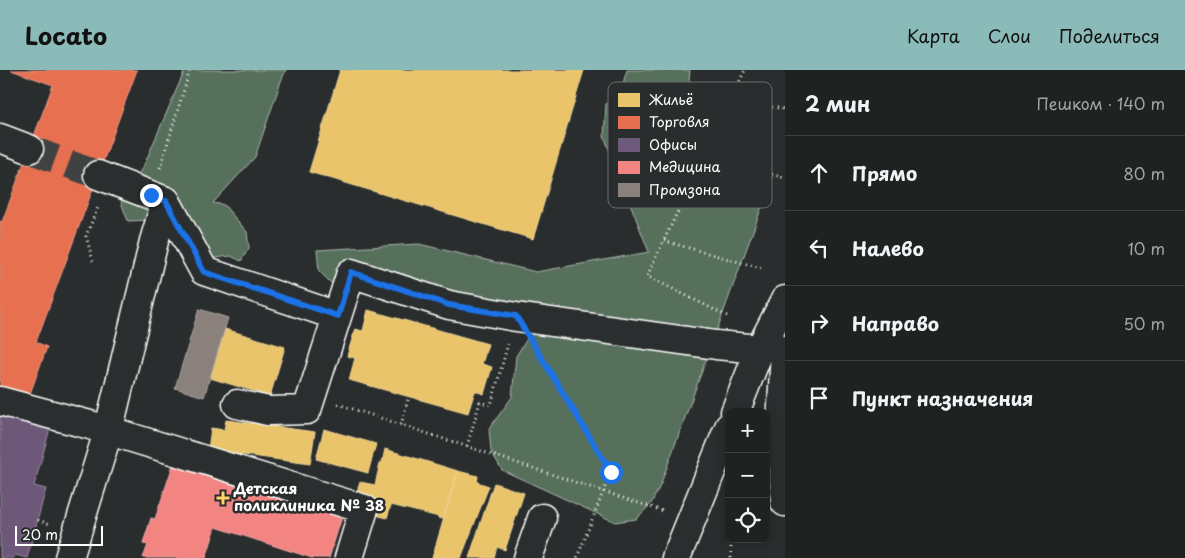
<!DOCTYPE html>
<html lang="ru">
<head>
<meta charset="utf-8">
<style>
	:root { --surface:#202222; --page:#282a2a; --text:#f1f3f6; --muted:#a2a4a5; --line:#3d3f40; --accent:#8bbbb9 }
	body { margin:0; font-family:"Playpen Sans",sans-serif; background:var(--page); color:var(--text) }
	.controls { position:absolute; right:15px; bottom:15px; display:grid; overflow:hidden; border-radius:10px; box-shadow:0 2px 12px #0003 }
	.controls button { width:45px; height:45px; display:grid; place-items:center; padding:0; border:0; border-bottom:1px solid var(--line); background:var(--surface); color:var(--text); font:25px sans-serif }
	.scale { position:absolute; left:15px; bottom:12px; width:88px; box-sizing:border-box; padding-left:5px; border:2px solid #fff; border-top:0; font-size:14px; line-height:18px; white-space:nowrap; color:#fff; -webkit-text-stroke:4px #2a2d2e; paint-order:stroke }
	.stop { position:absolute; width:15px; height:15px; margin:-11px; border:4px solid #1a73e8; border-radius:50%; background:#fff }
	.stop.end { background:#1a73e8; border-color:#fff; box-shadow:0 1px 5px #0008 }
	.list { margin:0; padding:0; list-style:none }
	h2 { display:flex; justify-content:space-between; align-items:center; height:65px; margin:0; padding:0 20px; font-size:21px }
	h2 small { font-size:16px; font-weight:400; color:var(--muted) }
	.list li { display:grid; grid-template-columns:32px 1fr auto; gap:15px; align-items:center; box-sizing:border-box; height:75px; padding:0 20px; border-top:1px solid var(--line) }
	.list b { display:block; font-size:19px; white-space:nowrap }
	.list em { font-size:16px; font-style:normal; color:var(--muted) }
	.icon { flex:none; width:28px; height:28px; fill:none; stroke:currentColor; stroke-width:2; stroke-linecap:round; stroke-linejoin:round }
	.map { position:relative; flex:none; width:785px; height:488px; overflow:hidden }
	header { display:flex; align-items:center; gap:30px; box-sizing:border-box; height:70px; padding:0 25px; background:var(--accent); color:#111 }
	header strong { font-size:24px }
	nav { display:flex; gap:28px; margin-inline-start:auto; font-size:18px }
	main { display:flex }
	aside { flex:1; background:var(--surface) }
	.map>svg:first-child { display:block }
</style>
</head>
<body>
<header>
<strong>Locato</strong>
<nav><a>Карта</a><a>Слои</a><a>Поделиться</a></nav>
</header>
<main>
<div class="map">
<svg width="785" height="488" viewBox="0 0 785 488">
	<rect width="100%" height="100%" fill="#2a2d2e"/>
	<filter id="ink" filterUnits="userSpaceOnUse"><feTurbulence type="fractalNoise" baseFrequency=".02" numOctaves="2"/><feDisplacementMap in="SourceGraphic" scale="10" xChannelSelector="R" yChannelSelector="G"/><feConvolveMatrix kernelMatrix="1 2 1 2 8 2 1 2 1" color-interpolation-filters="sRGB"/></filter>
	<g filter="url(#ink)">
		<path fill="#576f5c" stroke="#abb7ae" d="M 185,0 L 286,0 L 281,11 L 255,87 L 213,133 L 224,135 L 247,162 L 249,178 L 241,191 L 231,186 L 189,191 L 169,157 L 149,150 L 128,151 L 121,132 L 144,95 Z
			M 627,0 L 690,0 L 689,10 L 718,36 L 726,54 L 741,66 L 759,72 L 768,89 L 772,109 L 660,416 L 651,434 L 636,449 L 615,452 L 502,400 L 491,381 L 489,359 L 512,327 L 516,286 L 527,269 L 528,249 L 491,234 L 403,204 L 382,206 L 333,215 L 319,201 L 317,180 L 419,174 L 536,202 L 649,182 L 604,66 L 606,34 L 621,20 Z"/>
		<path fill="#e9c46a" stroke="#f0d697" d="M 340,0 L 584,0 L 533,169 L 309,102 Z
			M 368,240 L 488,274 L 482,294 L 492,297 L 484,324 L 475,321 L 468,343 L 349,310 L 355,288 L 347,286 L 355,259 L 363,261 Z
			M 225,259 L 285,277 L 270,326 L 210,308 Z
			M 226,350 L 315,362 L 310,394 L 208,380 L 211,358 L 224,360 Z
			M 324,359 L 376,374 L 368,403 L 316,389 Z
			M 385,379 L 458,401 L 443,449 L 438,448 L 439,447 L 391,435 L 387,448 L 376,445 L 379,431 L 374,430 L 374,428 L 356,424 L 360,412 L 375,415 L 380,393 L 382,393 Z
			M 458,401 L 478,406 L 477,412 L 489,416 L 461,488 L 432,488 Z
			M 494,413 L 524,423 L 505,480 L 497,477 L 494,488 L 469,488 Z"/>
		<path fill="#e76f51" stroke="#ee9a85" d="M 11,0 L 137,0 L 36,272 L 47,277 L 27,332 L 0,322 L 0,151 L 2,152 L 53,15 Z"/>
		<path fill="#6d597a" stroke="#998ba2" d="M 0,341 L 51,355 L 34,416 L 46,419 L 27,488 L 15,485 L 14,488 L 0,488 Z"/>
		<path fill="#f28482" stroke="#f6a9a8" d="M 174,392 L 342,447 L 329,488 L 312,488 L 216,457 L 206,488 L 143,488 L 148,475 L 143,474 L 151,448 L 155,449 Z"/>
		<path fill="#8a817c" stroke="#ada7a3" d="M 199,239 L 228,248 L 204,327 L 175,318 Z"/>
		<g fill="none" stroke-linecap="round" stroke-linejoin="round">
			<path stroke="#3f4243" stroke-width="28" stroke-dasharray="28 14" stroke-linecap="butt" d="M 29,79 L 98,105"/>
			<defs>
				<path id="minor" d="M 0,68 L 29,79
					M 98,105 L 166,131 L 204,201 L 337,246
					M 0,331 L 90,355 L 364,439 L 349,488
					M 237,334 L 268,341 L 307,340 L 351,203 L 449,235 L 516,247 L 716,275 L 760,279
					M 735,342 L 760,279 L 785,230
					M 69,488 L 108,362 L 154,171 L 166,131
					M 528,488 L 542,448
					M 676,488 L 729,357"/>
				<path id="major" d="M 785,280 L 781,354 L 785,432"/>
			</defs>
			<use href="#minor" stroke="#fff" stroke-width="31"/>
			<use href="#major" stroke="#fff" stroke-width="31"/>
			<path stroke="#fff" stroke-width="3" stroke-dasharray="1 4" stroke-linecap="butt" d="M 658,21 L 785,39
				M 704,87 L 785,108
				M 160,98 L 190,0
				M 664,171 L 761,198
				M 93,191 L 86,166 L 99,135
				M 727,246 L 647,206 L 745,0
				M 536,279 L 611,402 L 577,488
				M 338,334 L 663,441
				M 401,355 L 409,326
				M 467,376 L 480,332 L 491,335 L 508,274
				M 38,450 L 50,454
				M 731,488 L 731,469"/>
			<use href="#minor" stroke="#2a2d2e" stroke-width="28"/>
			<use href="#major" stroke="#2a2d2e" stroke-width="28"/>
		</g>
	</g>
	<g fill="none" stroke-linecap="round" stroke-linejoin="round" filter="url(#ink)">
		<path stroke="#1a73e8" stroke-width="6" d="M 151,125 L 166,131 L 204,202 L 338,246 L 351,202 L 449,235 L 516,246 L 611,402"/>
	</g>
	<path fill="#ffd166" stroke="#2a2d2e" stroke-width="2" d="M220.5 420.5h5v5h5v5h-5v5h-5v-5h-5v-5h5z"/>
	<g text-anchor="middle" stroke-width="5" stroke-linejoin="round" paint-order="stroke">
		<g font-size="15" font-weight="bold" fill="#fff" stroke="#2a2d2e" text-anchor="start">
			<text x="234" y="424">Детская<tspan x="234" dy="17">поликлиника № 38</tspan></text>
		</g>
	</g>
	<rect x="608" y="12" width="164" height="126" rx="8" fill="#2a2d2e" stroke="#6a6c6d" stroke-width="1"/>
	<rect x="618" y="23" width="22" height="14" fill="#e9c46a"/>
	<rect x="618" y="46" width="22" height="13" fill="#e76f51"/>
	<rect x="618" y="68" width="22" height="14" fill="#6d597a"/>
	<rect x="618" y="91" width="22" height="13" fill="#f28482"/>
	<rect x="618" y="113" width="22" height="14" fill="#8a817c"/>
	<g font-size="14" fill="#fff">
		<text x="649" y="35">Жильё</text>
		<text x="649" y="57">Торговля</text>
		<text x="649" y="80">Офисы</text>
		<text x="649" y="102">Медицина</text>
		<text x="649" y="125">Промзона</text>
	</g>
</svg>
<div class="controls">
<button>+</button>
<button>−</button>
<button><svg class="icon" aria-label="locate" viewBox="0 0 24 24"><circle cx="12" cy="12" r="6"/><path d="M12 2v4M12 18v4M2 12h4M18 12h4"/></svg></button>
</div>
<div class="scale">20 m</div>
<div class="stop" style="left:611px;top:402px"></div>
<div class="stop end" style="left:151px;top:125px"></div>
</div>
<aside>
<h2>2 мин<small>Пешком · 140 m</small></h2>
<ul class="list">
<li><svg class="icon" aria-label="ahead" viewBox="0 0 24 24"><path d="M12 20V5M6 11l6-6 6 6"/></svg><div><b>Прямо</b></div><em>80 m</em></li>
<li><svg class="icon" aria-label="left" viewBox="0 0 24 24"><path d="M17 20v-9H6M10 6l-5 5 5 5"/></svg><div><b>Налево</b></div><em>10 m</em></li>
<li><svg class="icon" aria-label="right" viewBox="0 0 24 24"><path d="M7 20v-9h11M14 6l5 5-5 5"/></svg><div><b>Направо</b></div><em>50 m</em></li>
<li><svg class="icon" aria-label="arrive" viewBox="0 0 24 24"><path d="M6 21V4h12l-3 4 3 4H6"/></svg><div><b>Пункт назначения</b></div></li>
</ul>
</aside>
</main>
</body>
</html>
